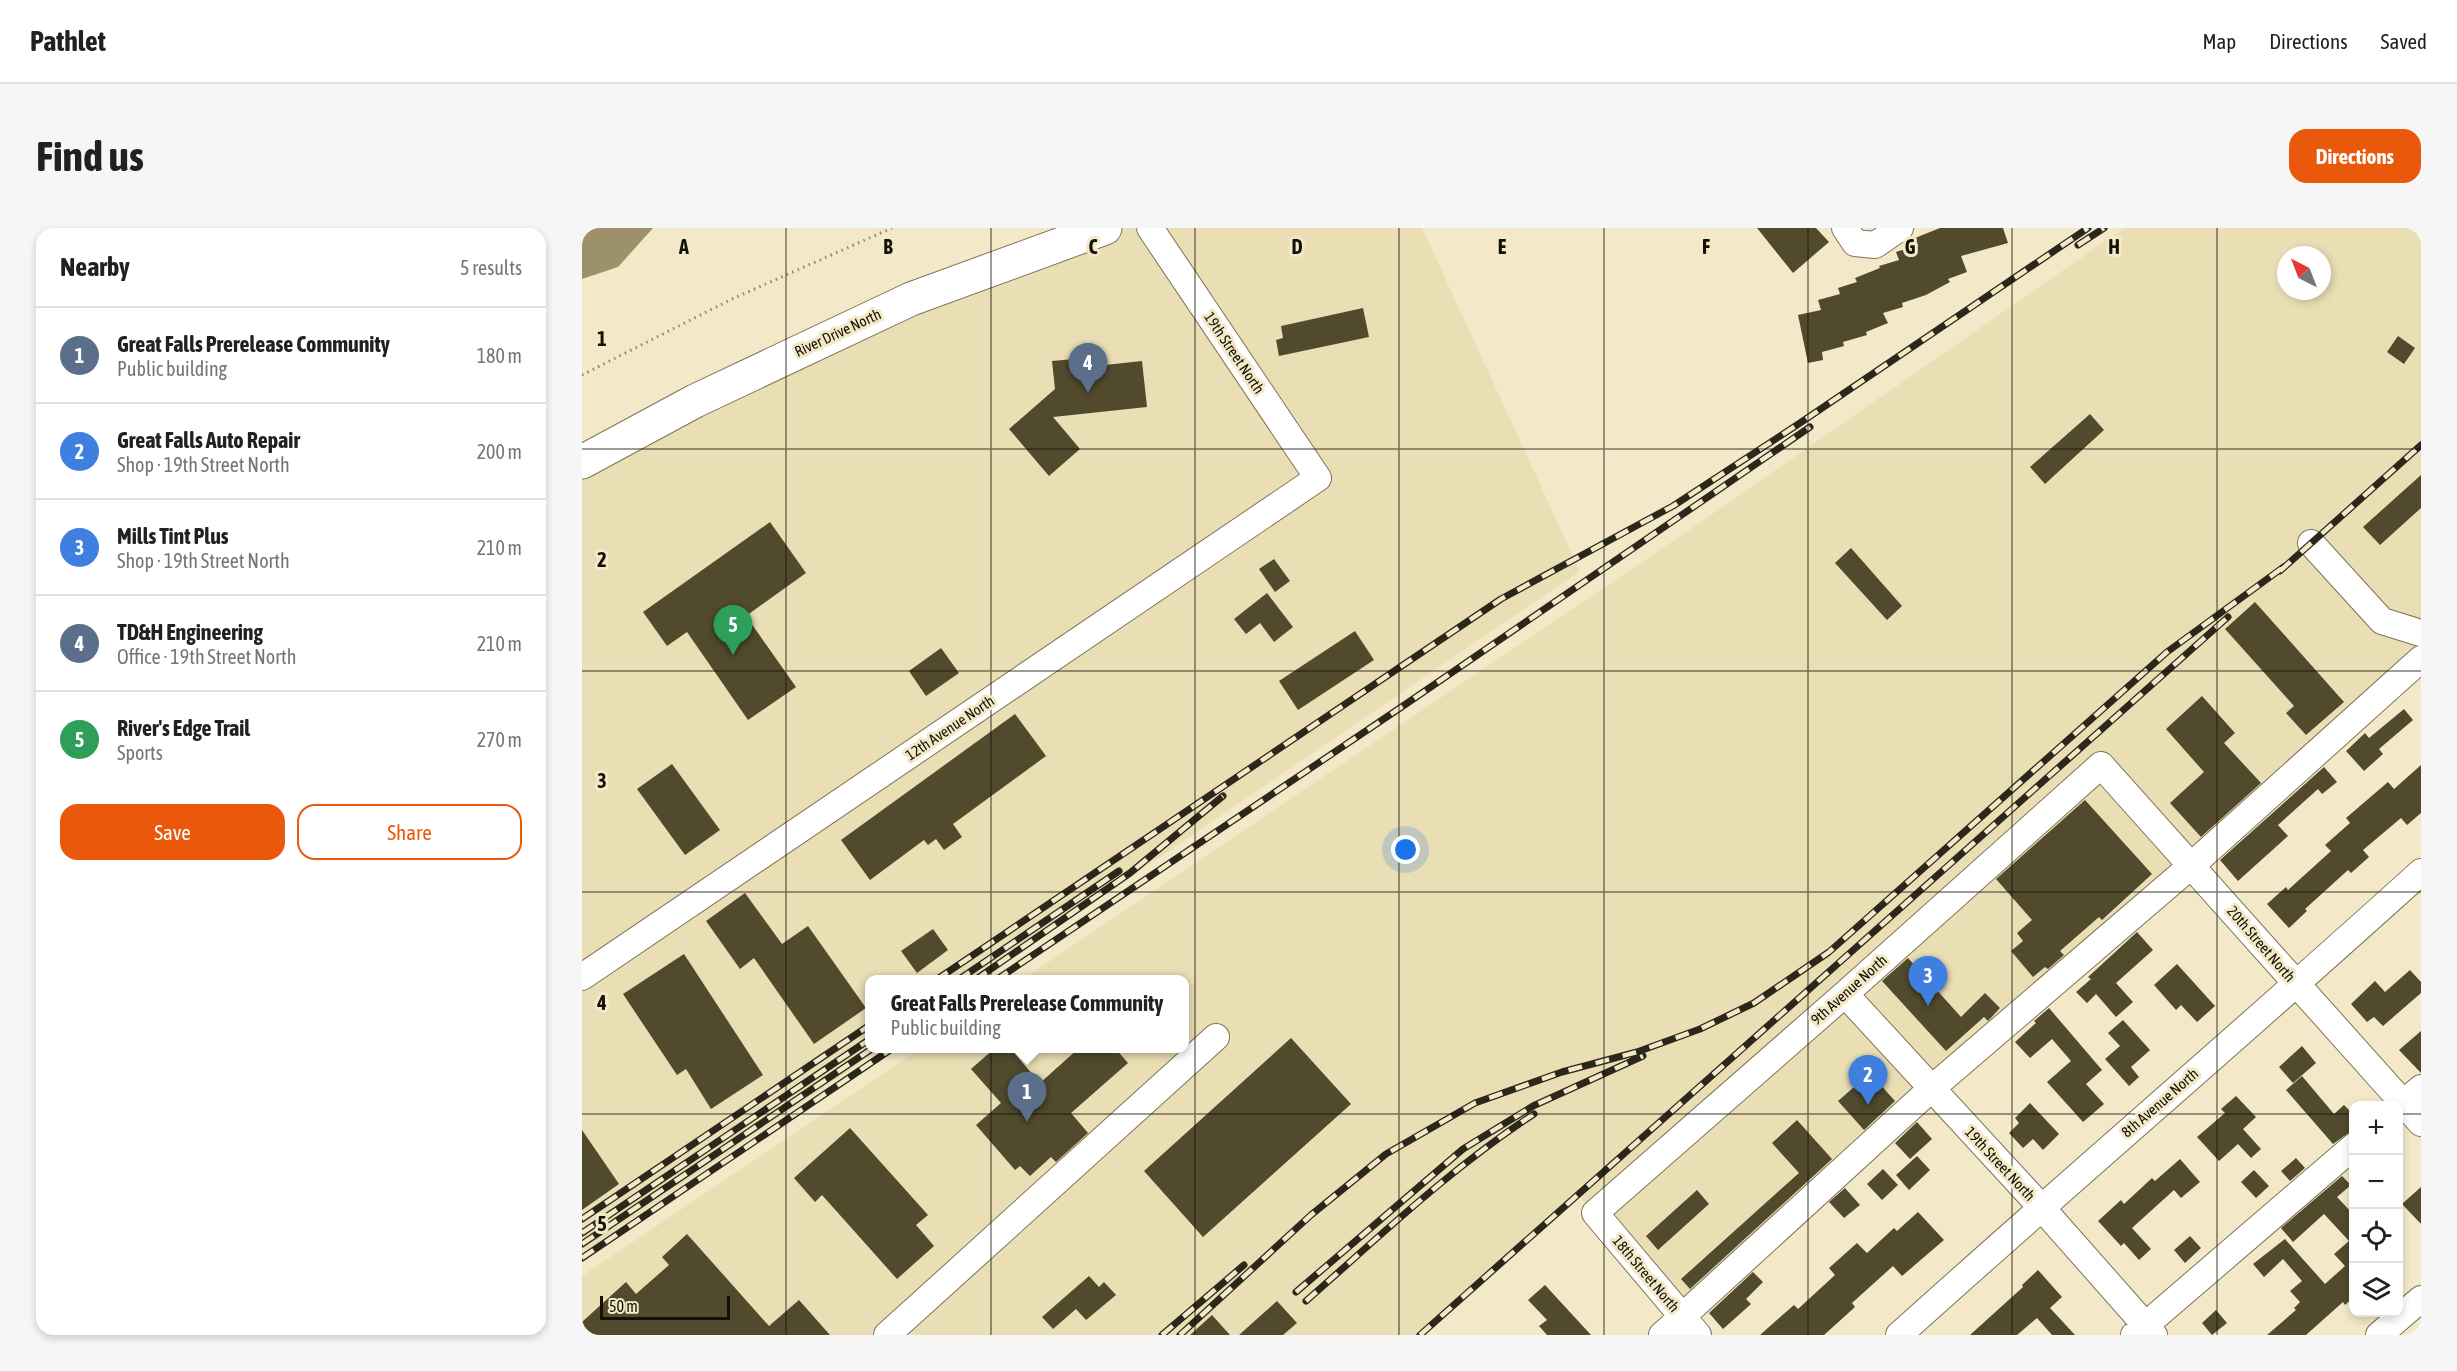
<!DOCTYPE html>
<html lang="en">
<head>
<meta charset="utf-8">
<style>
	:root { --surface:#fff; --page:#f6f6f6; --text:#202124; --muted:#757577; --line:#e0e0e0; --accent:#ea580c }
	body { margin:0; font-family:"Asap Condensed",sans-serif; background:var(--page); color:var(--text) }
	.controls { position:absolute; right:18px; bottom:18px; display:grid; overflow:hidden; border-radius:12px; box-shadow:0 3px 9px #0003 }
	.controls button { width:54px; height:54px; display:grid; place-items:center; padding:0; border:0; border-bottom:2px solid var(--line); background:var(--surface); color:var(--text); font:30px sans-serif }
	.compass { position:absolute; left:1695px; top:18px; width:54px; height:54px; border-radius:50%; background:var(--surface); box-shadow:0 3px 9px #0003; rotate:318deg }
	.scale { position:absolute; left:18px; bottom:15px; width:130px; box-sizing:border-box; padding-left:6px; border:3px solid #141106; border-top:0; font-size:16px; line-height:21px; white-space:nowrap; color:#141106; -webkit-text-stroke:4px #f3e9c8; paint-order:stroke }
	.you { position:absolute; left:824px; top:622px; width:21px; height:21px; margin:-15px; border:4px solid #fff; border-radius:50%; background:#1a73e8; box-shadow:0 0 0 9px #1a73e833 }
	.badge { display:grid; place-items:center; width:39px; height:39px; border-radius:50%; background:var(--accent); color:#fff; font-size:20px; font-weight:700 }
	.pin { position:absolute; translate:-50% -50px; filter:drop-shadow(0 2px 3px #0008) }
	.pin::after { content:''; position:absolute; top:32px; width:21px; height:18px; background:inherit; clip-path:polygon(0 0,100% 0,50% 100%) }
	.popup { position:absolute; left:283px; top:747px; width:324px; height:78px; box-sizing:border-box; display:grid; place-content:center; border-radius:12px; background:var(--surface); filter:drop-shadow(0 2px 4px #0005); font-size:20px; white-space:nowrap; color:var(--muted) }
	.popup b { font-size:22px; color:var(--text) }
	.popup::after { content:''; position:absolute; left:50%; top:100%; margin-left:-12px; border:12px solid transparent; border-top-color:var(--surface) }
	.list { margin:0; padding:0; list-style:none }
	h2 { display:flex; justify-content:space-between; align-items:center; height:78px; margin:0; padding:0 24px; font-size:26px }
	h2 small { font-size:20px; font-weight:400; color:var(--muted) }
	.list li { display:grid; grid-template-columns:39px 1fr auto; gap:18px; align-items:center; box-sizing:border-box; height:96px; padding:0 24px; border-top:2px solid var(--line) }
	.list b { display:block; font-size:22px; white-space:nowrap }
	.list p { margin:0; font-size:20px; white-space:nowrap; color:var(--muted) }
	.list em { font-size:20px; font-style:normal; color:var(--muted) }
	.actions { display:flex; gap:12px; padding:18px 24px }
	.actions a { flex:1; padding:14px 0; border:2px solid var(--accent); border-radius:18px; text-align:center; font-size:21px; color:var(--accent) }
	.actions .main { background:var(--accent); color:#fff }
	.icon { flex:none; width:33px; height:33px; fill:none; stroke:currentColor; stroke-width:2; stroke-linecap:round; stroke-linejoin:round }
	.map { position:relative; flex:none; width:1839px; height:1107px; overflow:hidden; border-radius:18px }
	header { display:flex; align-items:center; gap:36px; box-sizing:border-box; height:84px; padding:0 30px; background:var(--surface); border-bottom:2px solid var(--line) }
	header strong { font-size:28px }
	nav { display:flex; gap:33px; margin-inline-start:auto; font-size:21px }
	.intro { display:flex; align-items:center; justify-content:space-between; box-sizing:border-box; height:144px; padding:0 36px }
	h1 { margin:0; font-size:42px }
	.button { padding:15px 27px; border-radius:18px; background:var(--accent); color:#fff; font-size:21px; font-weight:700 }
	main { display:flex; gap:36px; padding:0 36px }
	aside { flex:1; background:var(--surface); border-radius:18px; box-shadow:0 3px 9px #0003 }
	.map>svg:first-child { display:block }
</style>
</head>
<body>
<header>
<strong>Pathlet</strong>
<nav><a>Map</a><a>Directions</a><a>Saved</a></nav>
</header>
<div class="intro"><h1>Find us</h1><a class="button">Directions</a></div>
<main>
<aside>
<h2>Nearby<small>5 results</small></h2>
<ul class="list">
<li><span class="badge" style="background:#5c6f8a">1</span><div><b>Great Falls Prerelease Community</b><p>Public building</p></div><em>180 m</em></li>
<li><span class="badge" style="background:#3f7fe0">2</span><div><b>Great Falls Auto Repair</b><p>Shop · 19th Street North</p></div><em>200 m</em></li>
<li><span class="badge" style="background:#3f7fe0">3</span><div><b>Mills Tint Plus</b><p>Shop · 19th Street North</p></div><em>210 m</em></li>
<li><span class="badge" style="background:#5c6f8a">4</span><div><b>TD&amp;H Engineering</b><p>Office · 19th Street North</p></div><em>210 m</em></li>
<li><span class="badge" style="background:#2e9e5b">5</span><div><b>River's Edge Trail</b><p>Sports</p></div><em>270 m</em></li>
</ul>
<div class="actions"><a class="main">Save</a><a>Share</a></div>
</aside>
<div class="map">
<svg width="1839" height="1107" viewBox="0 0 1839 1107">
	<rect width="100%" height="100%" fill="#f3e9c8"/>
	<path fill="#eadeb5" fill-rule="evenodd" d="M 524,0 L 840,0 L 998,343 L 399,751 L 288,752 L 288,820 L 299,821 L 0,1025 L 0,235 Z
		M 1542,0 L 1839,0 L 1839,431 L 1100,1089 L 996,967 L 838,1107 L 0,1107 L 0,1048 L 338,821 L 602,820 L 602,752 L 441,751 L 1106,303 ZM 1704,27 L 1740,27 L 1740,63 L 1704,63 Z"/>
	<path fill="#9d916a" d="M 0,0 L 71,0 L 36,39 L 0,51 Z"/>
	<path fill="#524a2d" d="M 1175,0 L 1234,0 L 1247,14 L 1211,45 Z
		M 1358,0 L 1421,0 L 1426,15 L 1379,28 L 1385,44 L 1366,51 L 1368,54 L 1344,67 L 1320,75 L 1321,79 L 1301,85 L 1306,95 L 1284,104 L 1285,107 L 1261,114 L 1262,118 L 1240,124 L 1241,132 L 1226,135 L 1216,87 L 1239,82 L 1236,72 L 1258,66 L 1256,60 L 1275,54 L 1273,50 L 1298,40 L 1297,38 L 1317,32 L 1314,24 L 1336,17 L 1333,10 Z
		M 781,80 L 787,109 L 697,128 L 694,112 L 701,110 L 699,98 Z
		M 1816,108 L 1833,120 L 1822,136 L 1805,124 Z
		M 503,130 L 504,139 L 560,133 L 565,179 L 471,189 L 498,221 L 467,248 L 427,201 L 473,161 L 470,133 Z
		M 1508,186 L 1522,202 L 1463,256 L 1448,239 Z
		M 1839,247 L 1839,280 L 1798,317 L 1781,299 Z
		M 188,294 L 224,345 L 164,388 L 214,459 L 166,492 L 105,404 L 85,418 L 61,384 Z
		M 1269,320 L 1320,378 L 1305,392 L 1253,335 Z
		M 692,331 L 708,353 L 693,364 L 677,341 Z
		M 685,365 L 711,399 L 692,414 L 678,395 L 664,406 L 652,391 Z
		M 1673,374 L 1762,474 L 1724,507 L 1704,485 L 1712,478 L 1643,401 Z
		M 773,403 L 792,432 L 716,482 L 697,453 Z
		M 359,420 L 377,445 L 344,468 L 327,443 Z
		M 1620,468 L 1653,505 L 1642,515 L 1679,555 L 1619,609 L 1588,575 L 1622,544 L 1584,501 Z
		M 1822,481 L 1831,492 L 1797,521 L 1801,526 L 1782,543 L 1764,523 L 1783,505 L 1787,510 Z
		M 433,486 L 464,528 L 371,596 L 380,609 L 362,622 L 354,611 L 346,617 L 342,612 L 288,652 L 259,612 Z
		M 90,536 L 138,602 L 103,627 L 55,561 Z
		M 1839,537 L 1839,585 L 1825,597 L 1819,590 L 1781,622 L 1787,629 L 1769,645 L 1766,642 L 1723,681 L 1725,683 L 1707,700 L 1685,676 L 1704,659 L 1706,662 L 1749,623 L 1743,617 L 1768,595 L 1764,590 L 1806,554 L 1812,561 Z
		M 1742,539 L 1755,554 L 1740,566 L 1736,561 L 1696,597 L 1706,608 L 1656,653 L 1638,632 Z
		M 1503,572 L 1570,646 L 1520,692 L 1517,689 L 1478,723 L 1482,727 L 1466,741 L 1463,739 L 1451,749 L 1429,723 L 1441,713 L 1435,705 L 1450,692 L 1414,651 Z
		M 163,665 L 200,716 L 226,698 L 284,780 L 232,816 L 172,730 L 158,741 L 124,693 Z
		M 351,701 L 366,722 L 335,745 L 319,723 Z
		M 1555,704 L 1571,722 L 1534,755 L 1551,774 L 1534,789 L 1514,766 L 1505,775 L 1494,764 L 1509,751 L 1506,749 Z
		M 102,726 L 181,847 L 129,881 L 104,841 L 95,847 L 41,766 Z
		M 1326,730 L 1379,789 L 1403,765 L 1418,780 L 1406,793 L 1402,789 L 1364,823 L 1300,753 Z
		M 1595,736 L 1633,778 L 1615,794 L 1599,777 L 1594,782 L 1572,757 Z
		M 1828,742 L 1839,754 L 1839,765 L 1801,798 L 1792,789 L 1785,794 L 1769,776 L 1793,753 L 1803,764 Z
		M 1467,780 L 1520,842 L 1504,856 L 1522,876 L 1501,894 L 1465,854 L 1489,833 L 1470,811 L 1448,830 L 1433,814 L 1454,795 L 1452,793 Z
		M 1541,792 L 1568,822 L 1549,839 L 1557,849 L 1547,858 L 1523,831 L 1538,818 L 1526,805 Z
		M 1839,803 L 1839,845 L 1817,822 Z
		M 709,810 L 769,876 L 621,1009 L 562,943 Z
		M 1720,818 L 1734,835 L 1711,855 L 1697,839 Z
		M 413,820 L 428,820 L 458,855 L 497,820 L 533,820 L 546,835 L 489,885 L 506,905 L 474,934 L 469,929 L 448,948 L 438,938 L 433,942 L 394,897 L 419,875 L 389,841 Z
		M 1288,845 L 1313,873 L 1282,902 L 1256,873 Z
		M 1720,848 L 1752,886 L 1762,877 L 1772,887 L 1772,901 L 1751,916 L 1704,862 Z
		M 1654,868 L 1674,889 L 1661,901 L 1679,921 L 1669,930 L 1656,916 L 1637,933 L 1615,909 L 1643,885 L 1639,881 Z
		M 1448,875 L 1477,906 L 1461,922 L 1451,911 L 1441,920 L 1427,905 L 1437,895 L 1433,890 Z
		M 1215,892 L 1250,931 L 1108,1061 L 1099,1051 L 1217,945 L 1190,915 Z
		M 1335,894 L 1350,911 L 1328,931 L 1313,915 Z
		M 268,900 L 346,987 L 334,997 L 352,1018 L 315,1051 L 240,967 L 233,974 L 212,950 Z
		M 0,902 L 37,956 L 0,982 Z
		M 1335,928 L 1348,942 L 1327,962 L 1314,947 Z
		M 1714,930 L 1723,940 L 1708,953 L 1699,943 Z
		M 1598,931 L 1618,954 L 1599,970 L 1592,962 L 1550,1000 L 1569,1021 L 1557,1032 L 1542,1015 L 1539,1018 L 1516,993 L 1539,972 L 1542,976 L 1570,950 L 1573,953 Z
		M 1301,941 L 1316,957 L 1300,972 L 1285,956 Z
		M 1672,942 L 1687,958 L 1674,970 L 1659,954 Z
		M 1760,948 L 1769,957 L 1755,969 L 1772,987 L 1772,1069 L 1763,1077 L 1761,1074 L 1724,1107 L 1685,1107 L 1714,1082 L 1712,1080 L 1718,1074 L 1708,1063 L 1720,1053 L 1701,1031 L 1682,1049 L 1671,1036 L 1703,1011 L 1743,1056 L 1763,1038 L 1752,1026 L 1767,1013 L 1742,986 L 1711,1014 L 1699,1000 Z
		M 1839,959 L 1839,996 L 1820,976 Z
		M 1263,960 L 1278,977 L 1262,990 L 1247,974 Z
		M 1115,962 L 1127,976 L 1076,1022 L 1064,1008 Z
		M 1336,984 L 1362,1012 L 1320,1048 L 1311,1038 L 1270,1075 L 1273,1079 L 1242,1107 L 1178,1107 L 1212,1077 L 1216,1081 L 1253,1047 L 1247,1040 L 1275,1015 L 1285,1025 L 1312,1000 L 1315,1003 Z
		M 105,1006 L 187,1098 L 217,1072 L 248,1107 L 0,1107 L 0,1094 L 44,1054 L 54,1066 L 87,1037 L 80,1029 Z
		M 1608,1008 L 1619,1020 L 1603,1035 L 1592,1022 Z
		M 1456,1042 L 1480,1069 L 1468,1080 L 1493,1107 L 1470,1107 L 1455,1090 L 1435,1107 L 1388,1107 L 1441,1059 L 1440,1057 Z
		M 1171,1044 L 1181,1054 L 1164,1071 L 1169,1076 L 1141,1101 L 1127,1085 Z
		M 507,1048 L 517,1059 L 522,1054 L 534,1067 L 504,1092 L 494,1081 L 471,1101 L 460,1089 Z
		M 963,1057 L 1009,1107 L 965,1107 L 957,1098 L 965,1092 L 946,1072 Z
		M 695,1073 L 715,1095 L 701,1107 L 657,1107 Z
		M 1634,1082 L 1645,1095 L 1630,1107 L 1620,1095 Z
		M 630,1087 L 648,1107 L 608,1107 Z"/>
	<g fill="none" stroke-linecap="round" stroke-linejoin="round">
		<defs>
			<path id="minor" d="M 1263,0 L 1273,15 L 1293,17 L 1318,0
				M 1729,315 L 1800,393 L 1839,405
				M 0,749 L 736,250 L 568,0
				M 1263,766 L 1459,979 L 1572,1107
				M 1816,880 L 1839,860
				M 305,1107 L 634,809
				M 1080,1107 L 1349,861 L 1610,637 L 1839,431
				M 1116,1107 L 1013,985 L 1263,766 L 1519,537 L 1839,895
				M 1317,1107 C 1490,951 1667,800 1839,644
				M 1552,1107 L 1772,918
				M 1797,1107 L 1839,1071"/>
			<path id="major" d="M 0,234 L 113,173 L 329,71 L 523,0"/>
		</defs>
		<use href="#minor" stroke="#7d7456" stroke-width="28"/>
		<use href="#major" stroke="#7d7456" stroke-width="35"/>
		<path stroke="#8d866f" stroke-width="3" stroke-dasharray="1.5 4.5" stroke-linecap="butt" d="M 0,147 L 150,71 L 310,0"/>
		<use href="#minor" stroke="#fff" stroke-width="26"/>
		<use href="#major" stroke="#fff" stroke-width="33"/>
		<defs>
			<path id="rail" d="M 1496,17 L 1522,0
				M 1698,343 L 1839,217
				M 354,752 L 919,371 L 1091,278 L 1215,197 L 1506,0
				M 376,752 L 537,643
				M 393,752 L 548,645 L 641,568
				M 414,752 L 821,478 L 1228,199
				M 0,991 L 288,797
				M 0,1005 L 288,811
				M 0,1016 L 291,820
				M 0,1030 L 311,820
				M 714,1064 L 881,921 L 951,878 L 1061,828
				M 724,1073 C 798,1008 869,940 952,886
				M 580,1107 L 662,1037
				M 598,1107 L 729,987 L 804,926 L 893,875 L 980,844 L 1055,824 L 1118,801 L 1172,775 L 1247,724 L 1585,424 L 1703,338
				M 838,1107 L 1646,389"/>
		</defs>
		<use href="#rail" stroke="#2b271a" stroke-width="7"/>
		<use href="#rail" stroke="#f3e9c8" stroke-width="4.5" stroke-dasharray="14" stroke-linecap="butt"/>
	</g>
	<path fill="none" stroke="#141106" stroke-width="1.5" stroke-opacity="0.55" d="M 204,0 L 204,1107M 409,0 L 409,1107M 613,0 L 613,1107M 817,0 L 817,1107M 1022,0 L 1022,1107M 1226,0 L 1226,1107M 1430,0 L 1430,1107M 1635,0 L 1635,1107M 0,221 L 1839,221M 0,443 L 1839,443M 0,664 L 1839,664M 0,886 L 1772,886M 1816,886 L 1839,886"/>
	<g text-anchor="middle" stroke-width="6" stroke-linejoin="round" paint-order="stroke">
		<g font-size="15" fill="#141106" stroke="#f3e9c8">
			<text transform="translate(256 105) rotate(-25)" y="5">River Drive North</text>
			<text transform="translate(652 125) rotate(56)" y="5">19th Street North</text>
			<text transform="translate(368 500) rotate(-34)" y="5">12th Avenue North</text>
			<text transform="translate(1679 716) rotate(49)" y="5">20th Street North</text>
			<text transform="translate(1267 762) rotate(-42)" y="5">9th Avenue North</text>
			<text transform="translate(1578 875) rotate(-41)" y="5">8th Avenue North</text>
			<text transform="translate(1418 936) rotate(47)" y="5">19th Street North</text>
			<text transform="translate(1064 1046) rotate(50)" y="5">18th Street North</text>
		</g>
	</g>
	<g font-size="20" text-anchor="middle" font-weight="bold" fill="#141106" stroke="#f3e9c8" stroke-width="6" stroke-linejoin="round" paint-order="stroke">
		<text x="102" y="26">A</text>
		<text x="306" y="26">B</text>
		<text x="511" y="26">C</text>
		<text x="715" y="26">D</text>
		<text x="920" y="26">E</text>
		<text x="1124" y="26">F</text>
		<text x="1328" y="26">G</text>
		<text x="1532" y="26">H</text>
		<text x="20" y="118">1</text>
		<text x="20" y="339">2</text>
		<text x="20" y="560">3</text>
		<text x="20" y="782">4</text>
		<text x="20" y="1003">5</text>
	</g>
</svg>
<div class="controls">
<button>+</button>
<button>−</button>
<button><svg class="icon" aria-label="locate" viewBox="0 0 24 24"><circle cx="12" cy="12" r="6"/><path d="M12 2v4M12 18v4M2 12h4M18 12h4"/></svg></button>
<button><svg class="icon" aria-label="layers" viewBox="0 0 24 24"><path d="M12 4l9 5-9 5-9-5zM3 14l9 5 9-5"/></svg></button>
</div>
<svg class="compass" viewBox="-18 -18 36 36"><path d="M0-13l5 13h-10z" fill="#e53935"/><path d="M0 13l5-13h-10z" fill="#757577"/></svg>
<div class="scale">50 m</div>
<div class="you"></div>
<div class="pin badge" style="left:445px;top:894px;background:#5c6f8a">1</div>
<div class="popup"><b>Great Falls Prerelease Community</b>Public building</div>
<div class="pin badge" style="left:1286px;top:877px;background:#3f7fe0">2</div>
<div class="pin badge" style="left:1346px;top:778px;background:#3f7fe0">3</div>
<div class="pin badge" style="left:506px;top:165px;background:#5c6f8a">4</div>
<div class="pin badge" style="left:151px;top:427px;background:#2e9e5b">5</div>
</div>
</main>
</body>
</html>
